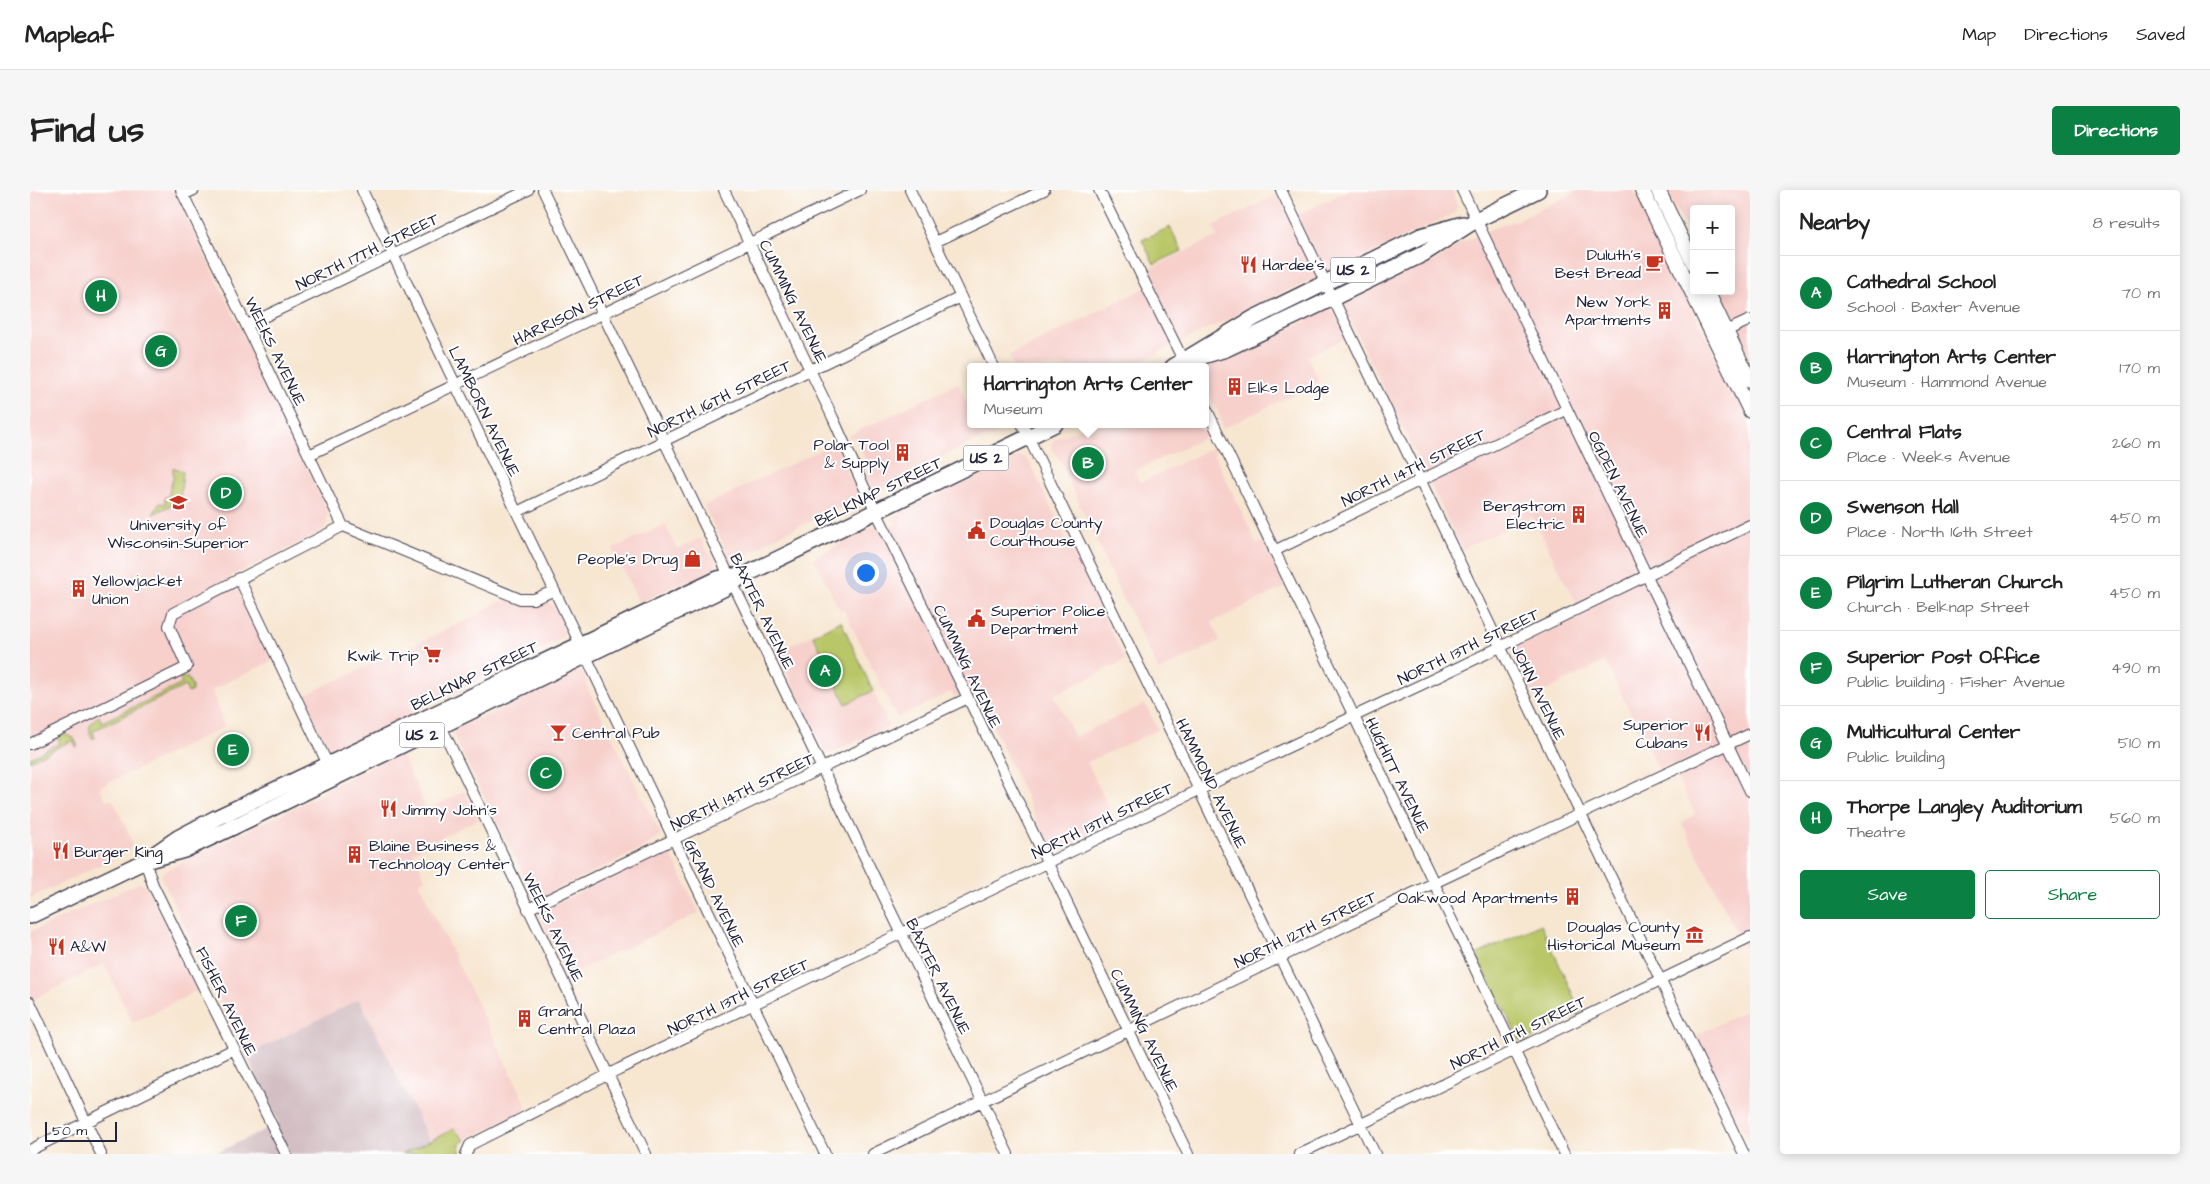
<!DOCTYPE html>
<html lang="en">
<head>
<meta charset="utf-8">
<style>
	:root { --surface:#fff; --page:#f6f6f6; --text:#222; --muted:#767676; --line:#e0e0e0; --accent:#0b8043 }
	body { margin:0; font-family:"Architects Daughter",sans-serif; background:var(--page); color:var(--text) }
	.controls { position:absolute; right:15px; top:15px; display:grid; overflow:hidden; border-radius:5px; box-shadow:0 2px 12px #0003 }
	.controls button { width:45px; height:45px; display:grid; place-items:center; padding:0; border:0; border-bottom:1px solid var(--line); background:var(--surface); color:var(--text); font:25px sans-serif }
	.scale { position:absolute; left:15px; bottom:12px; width:72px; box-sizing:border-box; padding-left:5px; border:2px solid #22223b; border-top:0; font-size:14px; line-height:18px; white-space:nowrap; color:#22223b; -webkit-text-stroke:4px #fff; paint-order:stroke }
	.you { position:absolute; left:835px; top:382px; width:18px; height:18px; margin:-12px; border:4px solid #fff; border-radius:50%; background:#1a73e8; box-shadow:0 0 0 8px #1a73e833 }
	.badge { display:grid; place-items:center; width:32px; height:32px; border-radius:50%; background:var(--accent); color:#fff; font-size:16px; font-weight:700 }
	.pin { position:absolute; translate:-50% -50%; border:2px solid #fff; box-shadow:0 1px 5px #0006 }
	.popup { position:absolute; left:937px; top:173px; width:242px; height:65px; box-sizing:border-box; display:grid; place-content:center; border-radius:5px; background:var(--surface); filter:drop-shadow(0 1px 4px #0005); font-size:16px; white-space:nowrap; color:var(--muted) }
	.popup b { font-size:19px; color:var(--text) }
	.popup::after { content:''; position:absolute; left:50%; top:100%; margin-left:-10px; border:10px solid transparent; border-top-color:var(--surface) }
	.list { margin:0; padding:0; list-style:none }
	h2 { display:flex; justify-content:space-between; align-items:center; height:65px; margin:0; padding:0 20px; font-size:21px }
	h2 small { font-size:16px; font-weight:400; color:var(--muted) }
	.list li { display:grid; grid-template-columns:32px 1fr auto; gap:15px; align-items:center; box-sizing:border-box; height:75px; padding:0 20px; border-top:1px solid var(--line) }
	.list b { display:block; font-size:19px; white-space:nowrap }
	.list p { margin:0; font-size:16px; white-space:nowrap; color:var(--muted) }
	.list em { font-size:16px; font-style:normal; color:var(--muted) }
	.actions { display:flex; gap:10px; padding:15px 20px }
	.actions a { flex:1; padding:11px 0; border:1px solid var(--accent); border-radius:5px; text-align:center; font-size:18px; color:var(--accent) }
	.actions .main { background:var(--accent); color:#fff }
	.map { position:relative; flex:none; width:1720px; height:964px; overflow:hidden; border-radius:5px }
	header { display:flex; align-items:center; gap:30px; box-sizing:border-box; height:70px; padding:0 25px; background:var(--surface); border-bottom:1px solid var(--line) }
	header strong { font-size:24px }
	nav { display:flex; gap:28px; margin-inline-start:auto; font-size:18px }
	.intro { display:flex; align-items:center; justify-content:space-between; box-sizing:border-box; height:120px; padding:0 30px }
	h1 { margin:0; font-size:35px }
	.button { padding:12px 22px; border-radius:5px; background:var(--accent); color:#fff; font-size:18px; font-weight:700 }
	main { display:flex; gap:30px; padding:0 30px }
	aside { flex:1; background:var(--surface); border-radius:5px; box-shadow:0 2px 12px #0003 }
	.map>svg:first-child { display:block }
</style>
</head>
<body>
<header>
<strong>Mapleaf</strong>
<nav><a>Map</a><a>Directions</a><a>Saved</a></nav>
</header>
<div class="intro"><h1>Find us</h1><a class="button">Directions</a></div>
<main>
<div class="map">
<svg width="1720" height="964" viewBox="0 0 1720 964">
	<rect width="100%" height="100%" fill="#fff"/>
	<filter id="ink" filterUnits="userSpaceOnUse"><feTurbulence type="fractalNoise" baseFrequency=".02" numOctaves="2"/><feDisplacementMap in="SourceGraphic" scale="10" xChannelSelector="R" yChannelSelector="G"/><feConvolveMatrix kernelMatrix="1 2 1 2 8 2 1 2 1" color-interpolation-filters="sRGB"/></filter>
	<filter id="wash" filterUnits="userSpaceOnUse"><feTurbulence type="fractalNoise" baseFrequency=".0096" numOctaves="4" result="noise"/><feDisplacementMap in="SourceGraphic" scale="20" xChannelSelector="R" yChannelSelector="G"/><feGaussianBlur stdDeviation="1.12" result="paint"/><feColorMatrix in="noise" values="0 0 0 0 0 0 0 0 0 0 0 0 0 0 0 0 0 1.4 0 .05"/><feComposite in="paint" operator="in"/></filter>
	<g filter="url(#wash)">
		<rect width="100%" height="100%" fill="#f7e6d0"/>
		<path fill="#f7d0cc" d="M 0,0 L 144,0 L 298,322 L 296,335 L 290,343 L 201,386 L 242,471 L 182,500 L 194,537 L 70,597 L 76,610 L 81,610 L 84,612 L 101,648 L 101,657 L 95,663 L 0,708 Z
			M 1320,0 L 1422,0 L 1427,17 L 1424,23 L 1392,39 L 1306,80 L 1256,101 L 1099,177 L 984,177 L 979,166 L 1123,94 L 1117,80 L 1188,46 L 1183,36 L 1247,5 L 1259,29 Z
			M 1550,0 L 1604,0 L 1720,236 L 1720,770 L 1652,633 L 1665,624 L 1640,573 L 1628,579 L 1575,471 L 1504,507 L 1485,468 L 1483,459 L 1552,425 L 1502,326 L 1432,359 L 1315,120 L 1317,109 L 1360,87 L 1397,75 L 1416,65 L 1430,53 L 1470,35 L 1486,31 Z
			M 1637,0 L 1720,0 L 1720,3 L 1717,5 L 1720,11 L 1720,176 L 1685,101 L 1701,101 L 1701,19 L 1664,19 L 1664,56 Z
			M 1292,120 L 1300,120 L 1305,123 L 1316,148 L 1277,166 L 1289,192 L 1192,239 L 1191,229 L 1176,197 L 1176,177 L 1173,177 L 1199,167 L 1243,147 L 1270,134 Z
			M 928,193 L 938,216 L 940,215 L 940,234 L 978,234 L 976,237 L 965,244 L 952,248 L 877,284 L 855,297 L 847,300 L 842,298 L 837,290 L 842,283 L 825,247 L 820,249 L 818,246 Z
			M 1061,234 L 1169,234 L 1174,243 L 1181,240 L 1182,244 L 1104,281 L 1110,293 L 1188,255 L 1189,258 L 1183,262 L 1227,354 L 1233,351 L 1255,397 L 1182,432 L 1190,451 L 1129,481 L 1085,392 L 1030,271 L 1021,257 L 1022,252 L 1027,248 Z
			M 807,252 L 811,269 L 821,291 L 830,303 L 827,310 L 737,351 L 727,360 L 710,368 L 703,371 L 697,369 L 693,353 L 674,316 Z
			M 990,266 L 995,267 L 999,272 L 1095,470 L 1024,505 L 1045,547 L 1115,514 L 1128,540 L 1057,572 L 1088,636 L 1030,662 L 1025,661 L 1018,654 L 945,498 L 924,508 L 921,502 L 867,528 L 814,420 L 810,421 L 784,368 L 840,337 L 846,337 L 850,342 L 866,334 L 865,327 L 869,323 Z
			M 635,334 L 647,359 L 671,348 L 678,362 L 685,369 L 686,378 L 674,386 L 655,391 L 609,413 L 583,359 Z
			M 476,410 L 494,416 L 515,412 L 519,413 L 523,416 L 533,438 L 534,447 L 308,561 L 298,560 L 280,519 L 271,507 L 448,425 L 465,413 Z
			M 811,431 L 859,537 L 801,563 L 796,562 L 792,556 L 747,462 Z
			M 546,481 L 551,482 L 556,488 L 557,497 L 631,645 L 615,657 L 506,709 L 423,545 L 426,538 L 432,534 L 451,528 Z
			M 370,562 L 397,620 L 434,601 L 448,629 L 383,662 L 395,689 L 388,692 L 496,914 L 494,921 L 435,950 L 424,939 L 400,951 L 329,809 L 217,865 L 131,687 L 132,682 L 290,605 L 308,593 Z
			M 634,660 L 641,664 L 669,723 L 537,786 L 508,723 L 556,699 L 555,696 Z
			M 109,693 L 115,695 L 168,800 L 103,833 L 74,774 L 0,811 L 0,742 Z
			M 1720,819 L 1720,956 L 1666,845 Z"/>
		<path fill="#d2bec3" d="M 329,809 L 400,951 L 373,964 L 184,964 L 249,933 L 217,865 Z"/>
		<path fill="#bac768" stroke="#6e7452" d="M 1140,37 L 1152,61 L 1124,74 L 1112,50 Z
			M 143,277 L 153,282 L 150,311 L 123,324 L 130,313 L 135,314 L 135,307 L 138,307 L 143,288 Z
			M 811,431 L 843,501 L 816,514 L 783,445 Z
			M 149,487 L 158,488 L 162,497 L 162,501 L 158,503 L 155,496 L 63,541 L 65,548 L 62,548 C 57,539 60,531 69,526 L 72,532 L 152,494 Z
			M 34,544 L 44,548 L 48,556 L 46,557 L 43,550 L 0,571 L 0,568 L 30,553 L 27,546 Z
			M 1511,734 L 1551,823 L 1499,849 L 1490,851 L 1446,765 Z
			M 424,939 L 435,950 L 430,954 L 430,964 L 373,964 Z"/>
	</g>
	<g filter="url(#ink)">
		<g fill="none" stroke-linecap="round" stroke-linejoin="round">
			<defs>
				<path id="minor" d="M 151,0 L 313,336
					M 332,0 L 795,964
					M 513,0 L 978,964
					M 694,0 L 803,228 L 834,297 L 943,518 L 1158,964
					M 880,0 L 964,177
					M 1069,0 L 1156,176
					M 1251,0 L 1714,964
					M 1432,0 L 1720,601
					M 153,5 L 164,0
					M 905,52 L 1014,0
					M 217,135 L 498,0
					M 1696,141 L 1720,130
					M 1176,218 L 1534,964
					M 992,234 L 1345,964
					M 279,265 L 830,0
					M 487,322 L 931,107
					M 313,336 L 490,409 L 504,409 L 523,401
					M 1244,361 L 1536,220
					M 209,388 L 300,579
					M 409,532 L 616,964
					M 0,554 L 157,477 L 139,436 L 143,423 L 313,336
					M 115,671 L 123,695 L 256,964
					M 498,719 L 938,508
					M 0,812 L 71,964
					M 0,960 L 204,859
					M 436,964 L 440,955 L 589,879 L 1250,561 L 1431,476 L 1720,335
					M 843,964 L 1404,693 L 1720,544
					M 1269,964 L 1720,747"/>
				<path id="major" d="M 1612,0 L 1720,221
					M 1628,0 L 1664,74
					M 1677,101 L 1720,191"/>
				<path id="highway" d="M 1153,172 L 1196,159 L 1303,108 L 1393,64 L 1446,30 L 1508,0
					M 1143,177 L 1224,128 L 1391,46 L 1433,34
					M 115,671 L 154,660 L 203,637 L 693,399 L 713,386 L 1025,234
					M 0,726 L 115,671 L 148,648 L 186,628 L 688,389 L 700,386 L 712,386"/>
			</defs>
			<use href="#minor" stroke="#423f51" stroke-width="12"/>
			<use href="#major" stroke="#423f51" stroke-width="16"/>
			<use href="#highway" stroke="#423f51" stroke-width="18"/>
			<use href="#minor" stroke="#fff" stroke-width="10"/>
			<use href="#major" stroke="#fff" stroke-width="14"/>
			<use href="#highway" stroke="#fff" stroke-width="15"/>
		</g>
	</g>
	<defs>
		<symbol id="cafe-bare" viewBox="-9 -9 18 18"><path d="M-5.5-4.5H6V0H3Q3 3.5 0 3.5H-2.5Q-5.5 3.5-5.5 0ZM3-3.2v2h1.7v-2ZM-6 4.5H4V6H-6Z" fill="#c8321e" stroke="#fff" stroke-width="2.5" paint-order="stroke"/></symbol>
		<symbol id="restaurant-bare" viewBox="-9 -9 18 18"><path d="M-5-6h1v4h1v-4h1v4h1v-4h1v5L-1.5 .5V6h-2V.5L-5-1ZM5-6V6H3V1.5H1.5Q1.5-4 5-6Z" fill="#c8321e" stroke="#fff" stroke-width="2.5" paint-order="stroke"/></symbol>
		<symbol id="building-bare" viewBox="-9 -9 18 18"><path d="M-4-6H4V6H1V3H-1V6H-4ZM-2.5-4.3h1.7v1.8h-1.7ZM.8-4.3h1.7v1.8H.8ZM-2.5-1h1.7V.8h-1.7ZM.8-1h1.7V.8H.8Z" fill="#c8321e" stroke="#fff" stroke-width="2.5" paint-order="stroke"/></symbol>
		<symbol id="university-bare" viewBox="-9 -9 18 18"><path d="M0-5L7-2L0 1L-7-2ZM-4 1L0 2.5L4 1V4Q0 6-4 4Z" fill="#c8321e" stroke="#fff" stroke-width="2.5" paint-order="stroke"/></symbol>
		<symbol id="civic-bare" viewBox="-9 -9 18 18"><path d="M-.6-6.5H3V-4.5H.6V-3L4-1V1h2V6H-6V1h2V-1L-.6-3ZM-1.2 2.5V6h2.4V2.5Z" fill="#c8321e" stroke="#fff" stroke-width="2.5" paint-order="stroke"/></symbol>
		<symbol id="shop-bare" viewBox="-9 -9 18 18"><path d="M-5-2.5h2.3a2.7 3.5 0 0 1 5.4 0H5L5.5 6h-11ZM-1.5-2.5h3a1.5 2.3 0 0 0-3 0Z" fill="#c8321e" stroke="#fff" stroke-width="2.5" paint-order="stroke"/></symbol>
		<symbol id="supermarket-bare" viewBox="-9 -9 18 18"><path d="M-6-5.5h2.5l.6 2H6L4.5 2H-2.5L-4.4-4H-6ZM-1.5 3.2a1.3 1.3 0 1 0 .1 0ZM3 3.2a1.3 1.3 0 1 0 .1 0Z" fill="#c8321e" stroke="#fff" stroke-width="2.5" paint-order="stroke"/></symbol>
		<symbol id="bar-bare" viewBox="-9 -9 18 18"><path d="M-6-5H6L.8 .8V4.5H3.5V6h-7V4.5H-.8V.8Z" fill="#c8321e" stroke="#fff" stroke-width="2.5" paint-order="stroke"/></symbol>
		<symbol id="museum-bare" viewBox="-9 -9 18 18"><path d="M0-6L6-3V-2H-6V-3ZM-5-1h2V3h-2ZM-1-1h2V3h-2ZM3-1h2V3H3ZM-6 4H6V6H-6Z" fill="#c8321e" stroke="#fff" stroke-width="2.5" paint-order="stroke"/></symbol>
	</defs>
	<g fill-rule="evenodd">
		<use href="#cafe-bare" x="1612" y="60" width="25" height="25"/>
		<use href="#restaurant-bare" x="1206" y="62" width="25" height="25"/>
		<use href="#building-bare" x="1622" y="108" width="25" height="25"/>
		<use href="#building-bare" x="1192" y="184" width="25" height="25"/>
		<use href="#building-bare" x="860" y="250" width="25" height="25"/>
		<use href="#university-bare" x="136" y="300" width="25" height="25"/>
		<use href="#building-bare" x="1536" y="312" width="25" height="25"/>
		<use href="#civic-bare" x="934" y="328" width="25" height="25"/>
		<use href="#shop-bare" x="650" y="356" width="25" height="25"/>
		<use href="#building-bare" x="36" y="386" width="25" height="25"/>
		<use href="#civic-bare" x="934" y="416" width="25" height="25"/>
		<use href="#supermarket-bare" x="390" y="452" width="25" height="25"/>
		<use href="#bar-bare" x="516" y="530" width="25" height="25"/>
		<use href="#restaurant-bare" x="1660" y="530" width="25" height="25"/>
		<use href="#restaurant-bare" x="346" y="606" width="25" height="25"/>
		<use href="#restaurant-bare" x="18" y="648" width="25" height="25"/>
		<use href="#building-bare" x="312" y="652" width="25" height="25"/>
		<use href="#building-bare" x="1530" y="694" width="25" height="25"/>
		<use href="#museum-bare" x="1652" y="732" width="25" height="25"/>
		<use href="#restaurant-bare" x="14" y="744" width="25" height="25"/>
		<use href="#building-bare" x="482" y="816" width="25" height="25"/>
	</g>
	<g text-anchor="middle" stroke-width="4" stroke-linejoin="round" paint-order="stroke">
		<g fill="#fff" stroke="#646476" stroke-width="1">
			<rect x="1300.5" y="67.5" width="45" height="25" rx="4"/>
			<rect x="933.5" y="255.5" width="45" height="25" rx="4"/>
			<rect x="369.5" y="532.5" width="45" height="25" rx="4"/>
		</g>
		<g font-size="15" font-weight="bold" fill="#22223b">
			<text x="1323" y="85">US 2</text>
			<text x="956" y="273">US 2</text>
			<text x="392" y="550">US 2</text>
		</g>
		<g font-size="16" fill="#22223b" stroke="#fff">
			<text transform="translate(337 61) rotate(-26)" y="6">NORTH 17TH STREET</text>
			<text transform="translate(764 111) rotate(64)" y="6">CUMMING AVENUE</text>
			<text transform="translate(548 119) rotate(-26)" y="6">HARRISON STREET</text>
			<text transform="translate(246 161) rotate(64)" y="6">WEEKS AVENUE</text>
			<text transform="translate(689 208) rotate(-26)" y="6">NORTH 16TH STREET</text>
			<text transform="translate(455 221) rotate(64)" y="6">LAMBORN AVENUE</text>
			<text transform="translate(1383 277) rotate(-26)" y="6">NORTH 14TH STREET</text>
			<text transform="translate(1589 294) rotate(64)" y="6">OGDEN AVENUE</text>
			<text transform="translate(848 301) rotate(-26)" y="6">BELKNAP STREET</text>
			<text transform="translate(733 421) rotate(64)" y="6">BAXTER AVENUE</text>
			<text transform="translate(1438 456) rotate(-26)" y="6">NORTH 13TH STREET</text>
			<text transform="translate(938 476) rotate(64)" y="6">CUMMING AVENUE</text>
			<text transform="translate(444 485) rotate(-26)" y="6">BELKNAP STREET</text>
			<text transform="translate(1509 502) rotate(64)" y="6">JOHN AVENUE</text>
			<text transform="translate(1368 585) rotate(64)" y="6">HUGHITT AVENUE</text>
			<text transform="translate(1182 593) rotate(64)" y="6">HAMMOND AVENUE</text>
			<text transform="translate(712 601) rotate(-26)" y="6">NORTH 14TH STREET</text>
			<text transform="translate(1072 630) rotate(-26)" y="6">NORTH 13TH STREET</text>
			<text transform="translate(685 703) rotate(64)" y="6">GRAND AVENUE</text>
			<text transform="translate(524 737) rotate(64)" y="6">WEEKS AVENUE</text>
			<text transform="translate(1275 739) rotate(-26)" y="6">NORTH 12TH STREET</text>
			<text transform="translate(909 786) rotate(64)" y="6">BAXTER AVENUE</text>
			<text transform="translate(708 806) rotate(-26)" y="6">NORTH 13TH STREET</text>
			<text transform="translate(197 811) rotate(64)" y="6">FISHER AVENUE</text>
			<text transform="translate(1115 840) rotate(64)" y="6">CUMMING AVENUE</text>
			<text transform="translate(1488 842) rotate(-26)" y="6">NORTH 11TH STREET</text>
		</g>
		<g font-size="16" fill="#22223b" stroke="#fff" text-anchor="start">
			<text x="1611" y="70" text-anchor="end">Duluth's<tspan x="1611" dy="18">Best Bread</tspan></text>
			<text x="1232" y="80">Hardee's</text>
			<text x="1621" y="117" text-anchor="end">New York<tspan x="1621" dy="18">Apartments</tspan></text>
			<text x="1218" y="203">Elks Lodge</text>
			<text x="859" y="260" text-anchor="end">Polar Tool<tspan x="859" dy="18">&amp; Supply</tspan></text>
			<text x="1535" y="321" text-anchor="end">Bergstrom<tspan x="1535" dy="18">Electric</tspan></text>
			<text x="960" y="338">Douglas County<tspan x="960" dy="18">Courthouse</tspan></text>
			<text x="148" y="340" text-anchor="middle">University of<tspan x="148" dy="18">Wisconsin-Superior</tspan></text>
			<text x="648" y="374" text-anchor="end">People's Drug</text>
			<text x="62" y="396">Yellowjacket<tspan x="62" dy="18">Union</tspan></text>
			<text x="961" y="426">Superior Police<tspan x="961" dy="18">Department</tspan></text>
			<text x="389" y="471" text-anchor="end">Kwik Trip</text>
			<text x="1658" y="540" text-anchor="end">Superior<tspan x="1658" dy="18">Cubans</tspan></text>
			<text x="542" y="548">Central Pub</text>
			<text x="372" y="625">Jimmy John's</text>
			<text x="339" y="661">Blaine Business &amp;<tspan x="339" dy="18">Technology Center</tspan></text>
			<text x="44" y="667">Burger King</text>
			<text x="1528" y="713" text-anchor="end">Oakwood Apartments</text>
			<text x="1650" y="742" text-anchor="end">Douglas County<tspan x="1650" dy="18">Historical Museum</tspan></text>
			<text x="40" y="762">A&amp;W</text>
			<text x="508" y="826">Grand<tspan x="508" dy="18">Central Plaza</tspan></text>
		</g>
	</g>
</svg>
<div class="controls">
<button>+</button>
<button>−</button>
</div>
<div class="scale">50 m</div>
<div class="you"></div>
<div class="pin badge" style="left:795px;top:481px">A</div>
<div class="pin badge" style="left:1058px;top:273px">B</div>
<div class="popup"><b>Harrington Arts Center</b>Museum</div>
<div class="pin badge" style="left:516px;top:583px">C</div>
<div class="pin badge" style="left:196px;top:303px">D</div>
<div class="pin badge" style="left:203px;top:560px">E</div>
<div class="pin badge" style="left:211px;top:731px">F</div>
<div class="pin badge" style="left:131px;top:161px">G</div>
<div class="pin badge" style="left:71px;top:106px">H</div>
</div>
<aside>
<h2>Nearby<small>8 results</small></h2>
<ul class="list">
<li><span class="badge">A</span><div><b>Cathedral School</b><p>School · Baxter Avenue</p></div><em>70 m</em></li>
<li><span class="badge">B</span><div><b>Harrington Arts Center</b><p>Museum · Hammond Avenue</p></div><em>170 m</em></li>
<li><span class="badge">C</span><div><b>Central Flats</b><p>Place · Weeks Avenue</p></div><em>260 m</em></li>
<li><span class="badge">D</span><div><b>Swenson Hall</b><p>Place · North 16th Street</p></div><em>450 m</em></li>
<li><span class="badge">E</span><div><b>Pilgrim Lutheran Church</b><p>Church · Belknap Street</p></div><em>450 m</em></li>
<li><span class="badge">F</span><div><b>Superior Post Office</b><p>Public building · Fisher Avenue</p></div><em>490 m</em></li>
<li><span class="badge">G</span><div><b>Multicultural Center</b><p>Public building</p></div><em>510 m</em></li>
<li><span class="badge">H</span><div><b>Thorpe Langley Auditorium</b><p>Theatre</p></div><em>560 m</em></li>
</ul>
<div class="actions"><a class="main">Save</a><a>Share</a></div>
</aside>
</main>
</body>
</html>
